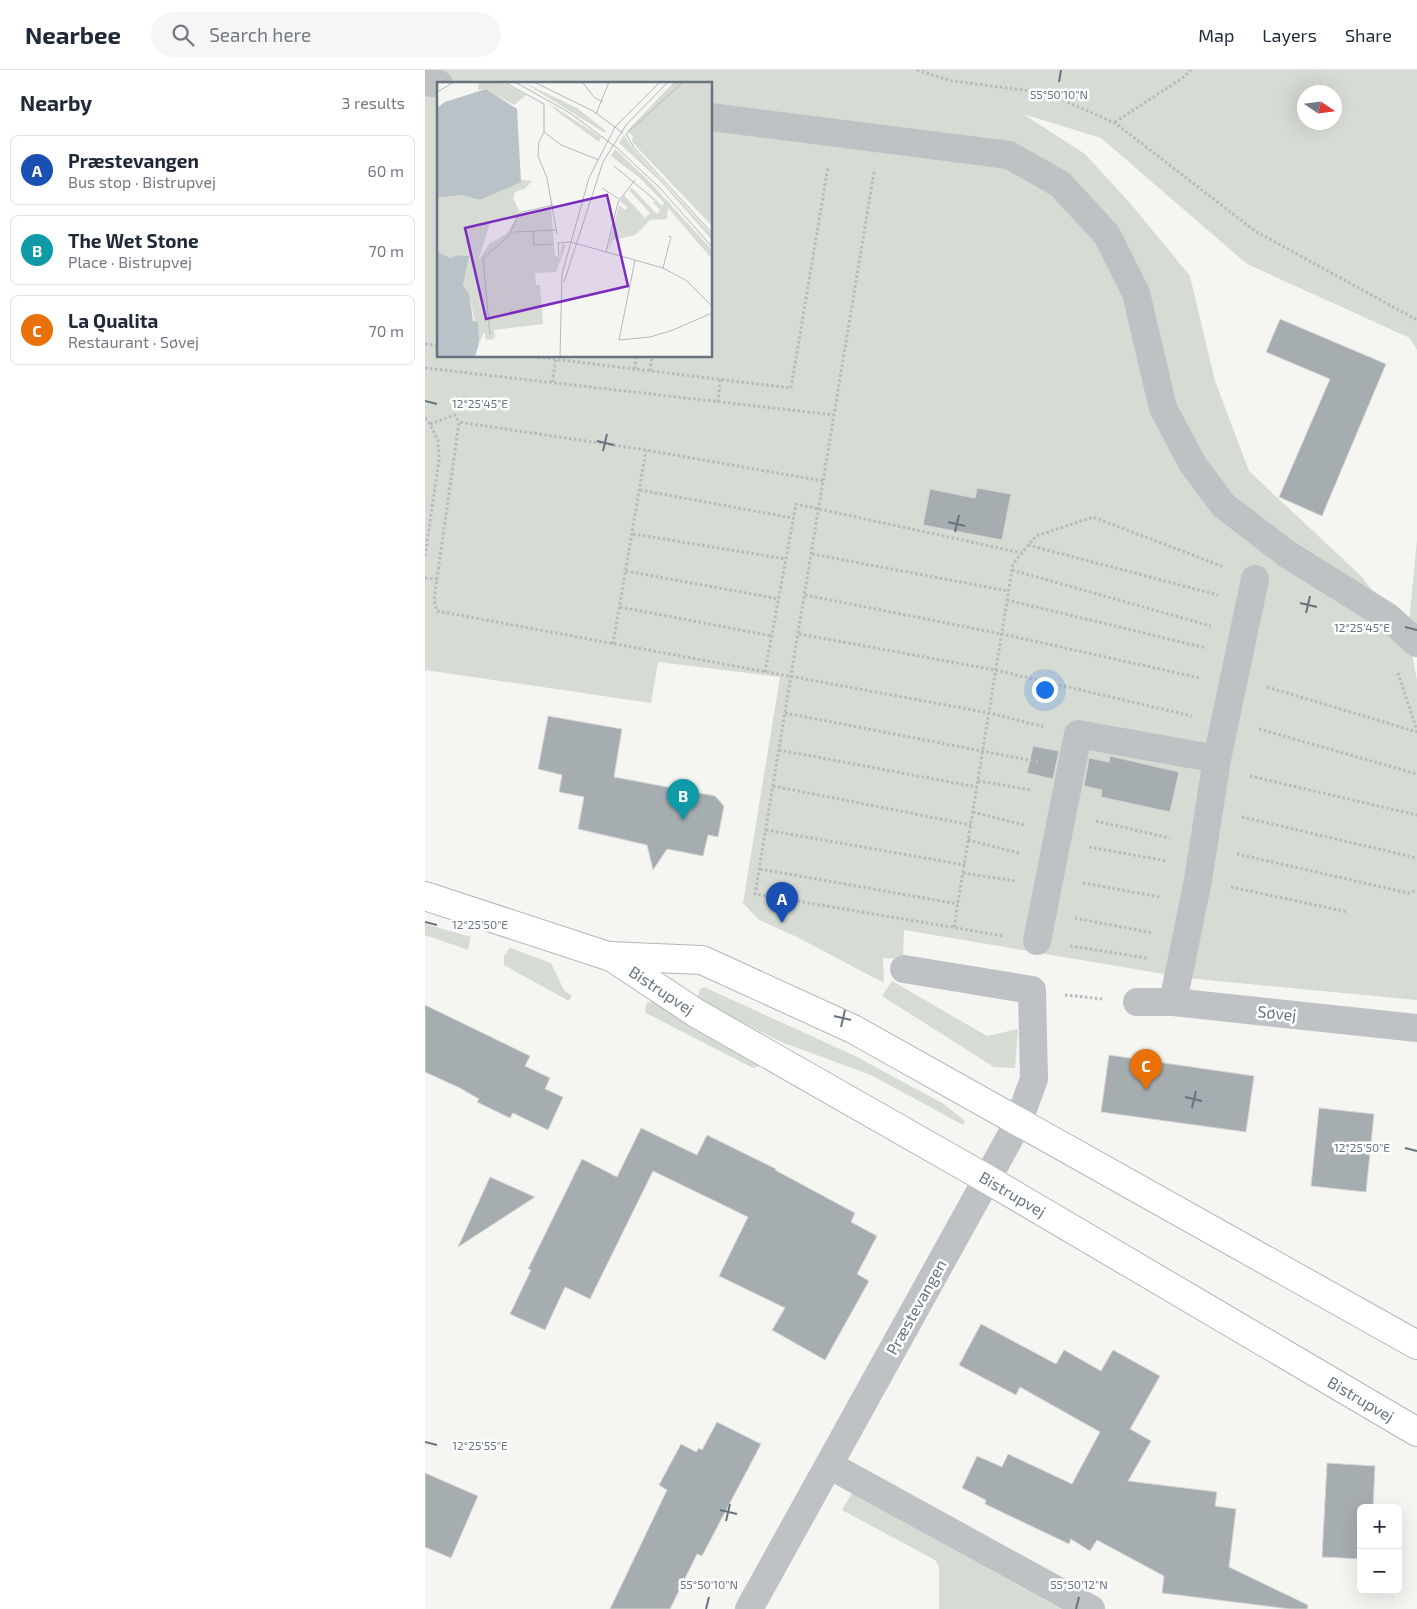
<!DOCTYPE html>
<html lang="en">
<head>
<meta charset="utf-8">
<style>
	:root { --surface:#fff; --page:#f6f6f7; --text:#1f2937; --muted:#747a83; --line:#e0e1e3; --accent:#d06036 }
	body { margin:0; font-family:"Exo 2",sans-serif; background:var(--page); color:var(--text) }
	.controls { position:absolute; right:15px; bottom:15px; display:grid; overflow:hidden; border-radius:8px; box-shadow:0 5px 20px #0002 }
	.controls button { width:45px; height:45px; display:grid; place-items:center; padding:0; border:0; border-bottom:1px solid var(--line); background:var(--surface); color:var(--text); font:25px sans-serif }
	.compass { position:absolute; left:872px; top:15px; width:45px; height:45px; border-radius:50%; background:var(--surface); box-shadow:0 5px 20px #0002; rotate:103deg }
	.you { position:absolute; left:619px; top:619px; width:18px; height:18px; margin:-12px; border:4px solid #fff; border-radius:50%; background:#1a73e8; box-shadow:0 0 0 8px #1a73e833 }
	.badge { display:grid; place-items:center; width:32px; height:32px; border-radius:50%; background:var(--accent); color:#fff; font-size:16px; font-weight:700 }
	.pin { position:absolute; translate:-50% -41px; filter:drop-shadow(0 1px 2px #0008) }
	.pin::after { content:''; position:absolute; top:26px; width:18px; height:15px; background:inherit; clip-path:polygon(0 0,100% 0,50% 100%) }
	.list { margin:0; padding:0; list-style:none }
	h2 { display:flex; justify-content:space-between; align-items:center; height:65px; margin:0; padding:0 20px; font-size:21px }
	h2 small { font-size:16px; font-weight:400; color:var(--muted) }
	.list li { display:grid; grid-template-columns:32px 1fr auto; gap:15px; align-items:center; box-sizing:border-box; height:70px; margin:0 10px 10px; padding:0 10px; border:1px solid var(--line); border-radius:8px }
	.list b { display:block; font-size:19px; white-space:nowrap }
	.list p { margin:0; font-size:16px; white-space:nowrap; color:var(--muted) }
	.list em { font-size:16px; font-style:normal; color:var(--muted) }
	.icon { flex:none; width:28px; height:28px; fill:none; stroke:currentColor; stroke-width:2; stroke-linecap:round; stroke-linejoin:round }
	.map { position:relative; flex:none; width:992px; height:1539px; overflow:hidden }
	header { display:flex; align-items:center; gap:30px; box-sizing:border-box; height:70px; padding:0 25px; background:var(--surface); border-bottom:1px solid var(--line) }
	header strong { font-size:24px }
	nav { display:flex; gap:28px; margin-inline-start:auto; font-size:18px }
	.search { width:350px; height:45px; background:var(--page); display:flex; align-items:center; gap:12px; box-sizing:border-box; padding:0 18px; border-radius:28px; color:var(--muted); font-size:19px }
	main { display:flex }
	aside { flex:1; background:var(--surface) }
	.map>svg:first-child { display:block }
</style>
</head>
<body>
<header>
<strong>Nearbee</strong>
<div class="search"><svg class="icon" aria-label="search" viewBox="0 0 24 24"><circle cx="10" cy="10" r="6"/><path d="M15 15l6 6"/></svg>Search here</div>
<nav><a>Map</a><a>Layers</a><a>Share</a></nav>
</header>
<main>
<aside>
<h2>Nearby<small>3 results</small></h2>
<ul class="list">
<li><span class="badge" style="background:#1a4fb4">A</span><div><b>Præstevangen</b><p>Bus stop · Bistrupvej</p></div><em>60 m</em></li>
<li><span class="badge" style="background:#0f9aa8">B</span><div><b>The Wet Stone</b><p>Place · Bistrupvej</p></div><em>70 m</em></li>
<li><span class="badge" style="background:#e8710a">C</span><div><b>La Qualita</b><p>Restaurant · Søvej</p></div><em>70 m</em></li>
</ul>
</aside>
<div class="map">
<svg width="992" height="1539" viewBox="0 0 992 1539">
	<rect width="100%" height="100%" fill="#f5f5f2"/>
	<path fill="#d6dbd3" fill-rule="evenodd" d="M 0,0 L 992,0 L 992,280 L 985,268 L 822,194 L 676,68 L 598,44 L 660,84 L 705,133 L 765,206 L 790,311 L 824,401 L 935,505 L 983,564 L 992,470 L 992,569 L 983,565 L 992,610 L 992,930 L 762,908 L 479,860 L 478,889 L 458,888 L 459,913 L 372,867 L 334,850 L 318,833 L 355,607 L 233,592 L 226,633 L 0,600 ZM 14,14 L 286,14 L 286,286 L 14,286 ZM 879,22 L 909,22 L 909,52 L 879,52 Z
		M 0,854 L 46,867 L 43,880 L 0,865 Z
		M 85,878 L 126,893 L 139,920 L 147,926 L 144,931 L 79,895 L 79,886 Z
		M 467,911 L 562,966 L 593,959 L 590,998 L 569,997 L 457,926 Z
		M 279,917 L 430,986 L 519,1034 L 540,1051 L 538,1055 L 446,1005 L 356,972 L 276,931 L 273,926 L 275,919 Z
		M 229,931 L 339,992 L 336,996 L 328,998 L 221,943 L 220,937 L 223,932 Z
		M 427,1423 L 636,1539 L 514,1539 L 514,1497 L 510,1490 L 417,1440 Z"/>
	<path fill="#a6adb1" stroke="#d6d6d4" d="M 855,249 L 961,294 L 897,446 L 854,427 L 905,309 L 841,282 Z
		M 552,418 L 586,424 L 577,470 L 498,455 L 505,419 L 550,428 Z
		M 123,646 L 197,659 L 189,707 L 290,726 L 299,736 L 293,767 L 283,765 L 278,786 L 242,779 L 228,800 L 222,775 L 153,759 L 159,727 L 134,722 L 137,705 L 113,699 Z
		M 608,676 L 634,681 L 628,709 L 602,703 Z
		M 685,686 L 754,702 L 745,742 L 676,727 L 677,720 L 659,716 L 664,688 L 684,692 Z
		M 0,935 L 105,986 L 100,996 L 125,1008 L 120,1019 L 138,1027 L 123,1060 L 88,1043 L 85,1048 L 52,1032 L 54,1029 L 35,1018 L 0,1002 Z
		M 684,985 L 829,1006 L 821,1062 L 676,1042 Z
		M 894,1038 L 949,1044 L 941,1122 L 886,1116 Z
		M 216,1058 L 272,1085 L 282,1065 L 351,1099 L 350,1100 L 430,1143 L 426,1152 L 452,1166 L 432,1204 L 444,1211 L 400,1290 L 347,1260 L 360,1238 L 294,1206 L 323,1147 L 228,1101 L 165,1229 L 140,1217 L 120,1260 L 85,1244 L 106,1200 L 103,1199 L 157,1089 L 192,1107 Z
		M 65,1107 L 110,1127 L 33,1177 Z
		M 556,1254 L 631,1294 L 639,1280 L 676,1301 L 688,1280 L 735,1306 L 705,1359 L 726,1371 L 703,1411 L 792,1422 L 790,1436 L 811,1439 L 804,1497 L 883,1535 L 882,1539 L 865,1539 L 737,1523 L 739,1506 L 672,1470 L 665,1481 L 646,1469 L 644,1474 L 560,1434 L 561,1430 L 537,1418 L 552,1386 L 577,1397 L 583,1384 L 647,1414 L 675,1362 L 595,1317 L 591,1325 L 534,1295 Z
		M 292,1352 L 336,1374 L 277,1486 L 272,1484 L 245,1539 L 185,1539 L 242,1420 L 234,1415 L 256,1374 L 271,1382 L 274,1378 L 277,1380 Z
		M 902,1393 L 950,1396 L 948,1438 L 936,1438 L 936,1489 L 897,1487 Z
		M 0,1403 L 53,1426 L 26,1488 L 0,1477 Z"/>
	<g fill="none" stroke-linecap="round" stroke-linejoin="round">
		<defs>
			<g id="major">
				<path d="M 0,826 L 183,886 L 277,890 L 428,959 L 992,1275"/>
				<path id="s1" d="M 185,886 L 271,943 L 562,1109 L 992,1362"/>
			</g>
		</defs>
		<use href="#major" stroke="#b2b6b9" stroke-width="30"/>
		<path stroke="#b8bbbc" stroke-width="3" stroke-dasharray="2.5 2.5" stroke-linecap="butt" d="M 492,0 L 527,11 L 622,23 L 690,53 L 830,161 L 992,250
			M 690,52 L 756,9 L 766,0
			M 449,102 L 330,824 L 579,866
			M 0,274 L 14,276
			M 103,286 L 366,318 L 403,97
			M 0,298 L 409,345
			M 210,299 L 211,286
			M 225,301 L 227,286
			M 127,312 L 131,290
			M 293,332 L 295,310
			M 0,348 L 5,354
			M 398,411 L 221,380 L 34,352 L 9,530 L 12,541 L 564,643 L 620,657
			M 215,420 L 368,448
			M 208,464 L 361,489
			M 603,475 L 793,525
			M 387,484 L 583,521
			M 0,486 L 14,390 L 13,371 L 5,354 L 30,345 L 34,352
			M 587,500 L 786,556
			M 201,501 L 354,529
			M 0,508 L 12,509
			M 380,525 L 577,564 L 775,608
			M 582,530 L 781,578
			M 195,537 L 347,566
			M 374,564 L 570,600 L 767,646
			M 188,574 L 221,380
			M 340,602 L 371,434 L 597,483
			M 973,603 L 992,661
			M 842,617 L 992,662
			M 360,643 L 614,692
			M 834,659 L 992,704
			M 354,680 L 552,717
			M 825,706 L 992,745
			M 553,711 L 606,720
			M 348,716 L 546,755
			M 548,742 L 599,755
			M 817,747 L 992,788
			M 671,751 L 745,768
			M 341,760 L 540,795
			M 543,770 L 594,783
			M 664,777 L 742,791
			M 812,784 L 983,823 L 992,820
			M 335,799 L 533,834
			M 538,803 L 590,811
			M 658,813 L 735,827
			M 806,817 L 923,842
			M 650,848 L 728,863
			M 529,857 L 588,494 L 611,466 L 668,447 L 799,497
			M 645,876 L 722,888
			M 640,925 L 678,929"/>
		<path stroke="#bec2c5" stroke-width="28" d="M 0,12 L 14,14
			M 286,47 L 584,85 L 635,114 L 682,165 L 711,223 L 738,338 L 767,393 L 798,435 L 862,484 L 963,547 L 992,573
			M 612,871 L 653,664 L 792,689
			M 712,932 L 748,932 L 992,958
			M 748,932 L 773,810 L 792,689 L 830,509
			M 404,1395 L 666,1539
			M 324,1539 L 593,1053 L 609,1009 L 607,920 L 479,899"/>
		<use href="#major" stroke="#fff" stroke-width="28"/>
	</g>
	<path fill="none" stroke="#67747f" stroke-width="2" d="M 634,12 L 636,0M 0,331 L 12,334M 172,371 L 189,375M 178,381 L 182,364M 523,452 L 540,456M 530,462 L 534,445M 875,533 L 892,537M 881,543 L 885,526M 980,557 L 992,560M 0,852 L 12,855M 409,946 L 426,950M 416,957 L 420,940M 760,1027 L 777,1031M 767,1038 L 771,1021M 980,1078 L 992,1081M 0,1372 L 12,1375M 295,1440 L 312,1444M 301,1451 L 305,1434M 281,1539 L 284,1527M 651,1539 L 654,1527"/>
	<g text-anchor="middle" stroke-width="5" stroke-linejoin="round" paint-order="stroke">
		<g font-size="16" fill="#67747f" stroke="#fff">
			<text dy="6" stroke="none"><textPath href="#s1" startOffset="62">Bistrupvej</textPath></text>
			<text transform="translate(852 943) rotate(6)" y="6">Søvej</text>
			<text dy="6" stroke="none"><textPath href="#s1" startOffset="468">Bistrupvej</textPath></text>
			<text transform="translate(491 1237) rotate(-61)" y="6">Præstevangen</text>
			<text dy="6" stroke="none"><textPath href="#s1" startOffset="872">Bistrupvej</textPath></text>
		</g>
	</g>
	<g transform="translate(12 12)">
		<rect width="275" height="275" fill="#f5f5f2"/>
		<path d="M 42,0 L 64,0 L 89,13 L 77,23 L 49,7 L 41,8 ZM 86,0 L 140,26 L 169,49 L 168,51 ZM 237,0 L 275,0 L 275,144 L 195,60 L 196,54 L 190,49 ZM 111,21 L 164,55 L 162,60 L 121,30 ZM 187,53 L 196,67 L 275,153 L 275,158 L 222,98 L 182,61 ZM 178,67 L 211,98 L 275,168 L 275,177 L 231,126 L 230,137 L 213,138 L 198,153 L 176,158 L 171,167 L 182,123 L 188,128 L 191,126 L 183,119 L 187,113 L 208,136 L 213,131 L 192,108 L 195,106 L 220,132 L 223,128 L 216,120 L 219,118 L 225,124 L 227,121 L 203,96 L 174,74 ZM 85,98 L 95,99 L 89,106 L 78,110 L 76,116 L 82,128 L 81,134 L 114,126 L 118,174 L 123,175 L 125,162 L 129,163 L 119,190 L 98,191 L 99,203 L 103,203 L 106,242 L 57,248 L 58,256 L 54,258 L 49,257 L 47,250 L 42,261 L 32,211 L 26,204 L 32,174 L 20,173 L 13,176 L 0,169 L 0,116 L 25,113 L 43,118 ZM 80,135 L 69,152 L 52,162 L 41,179 L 53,141 Z" fill="#d6dbd3" fill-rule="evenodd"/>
		<path d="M 49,7 L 80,27 L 84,100 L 43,118 L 25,113 L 0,116 L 0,26 L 8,20 ZM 0,169 L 13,176 L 20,173 L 32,174 L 26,204 L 32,211 L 36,239 L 41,240 L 42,261 L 38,275 L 0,275 Z" fill="#b9c2c7"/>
		<path fill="none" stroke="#b4b9bd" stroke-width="1" d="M 67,0 L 107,22 L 107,50 L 102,60 L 101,74 L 110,96 L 120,152M 78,0 L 133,31 L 180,66 L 222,105 L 275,165M 97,0 L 156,29 L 186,51M 145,0 L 158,16 L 166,20M 0,10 L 17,0M 159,32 L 172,0M 107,50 L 124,63 L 162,78M 189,52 L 197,66 L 275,151M 189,52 L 246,0M 177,84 L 218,118M 165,106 L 182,117M 96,149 L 97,163 L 116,162M 78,150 L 119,148M 169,170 L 181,120 L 198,98M 122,174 L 121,161 L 134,160 L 226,186 L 250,199 L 275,224M 198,178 L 182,258 L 213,255 L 236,248 L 275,231M 226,186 L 234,155 L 231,154M 127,200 L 166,80 L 189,43 L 231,0M 53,253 L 46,176 L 72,154 L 82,131 L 116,123M 123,275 L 125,192 L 152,96 L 178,45 L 223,0"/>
		<path fill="#7b2cbf" fill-opacity="0.15" stroke="#7b2cbf" stroke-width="2.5" d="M 170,113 L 191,204 L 49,237 L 28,146 Z"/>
		<rect width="275" height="275" fill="none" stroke="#67747f" stroke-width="2.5"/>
	</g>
	<g font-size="12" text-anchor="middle" fill="#67747f" stroke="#fff" stroke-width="5" stroke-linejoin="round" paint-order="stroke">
		<text x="634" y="29">55°50'10"N</text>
		<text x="55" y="338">12°25'45"E</text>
		<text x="937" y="562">12°25'45"E</text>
		<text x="55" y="859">12°25'50"E</text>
		<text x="937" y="1082">12°25'50"E</text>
		<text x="55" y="1380">12°25'55"E</text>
		<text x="284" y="1519">55°50'10"N</text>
		<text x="654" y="1519">55°50'12"N</text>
	</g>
</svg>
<div class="controls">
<button>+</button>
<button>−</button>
</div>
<svg class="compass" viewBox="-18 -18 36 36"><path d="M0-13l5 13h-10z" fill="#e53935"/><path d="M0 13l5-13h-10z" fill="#747a83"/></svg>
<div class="you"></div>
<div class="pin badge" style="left:357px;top:853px;background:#1a4fb4">A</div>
<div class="pin badge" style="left:258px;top:750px;background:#0f9aa8">B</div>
<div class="pin badge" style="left:721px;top:1020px;background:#e8710a">C</div>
</div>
</main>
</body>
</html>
